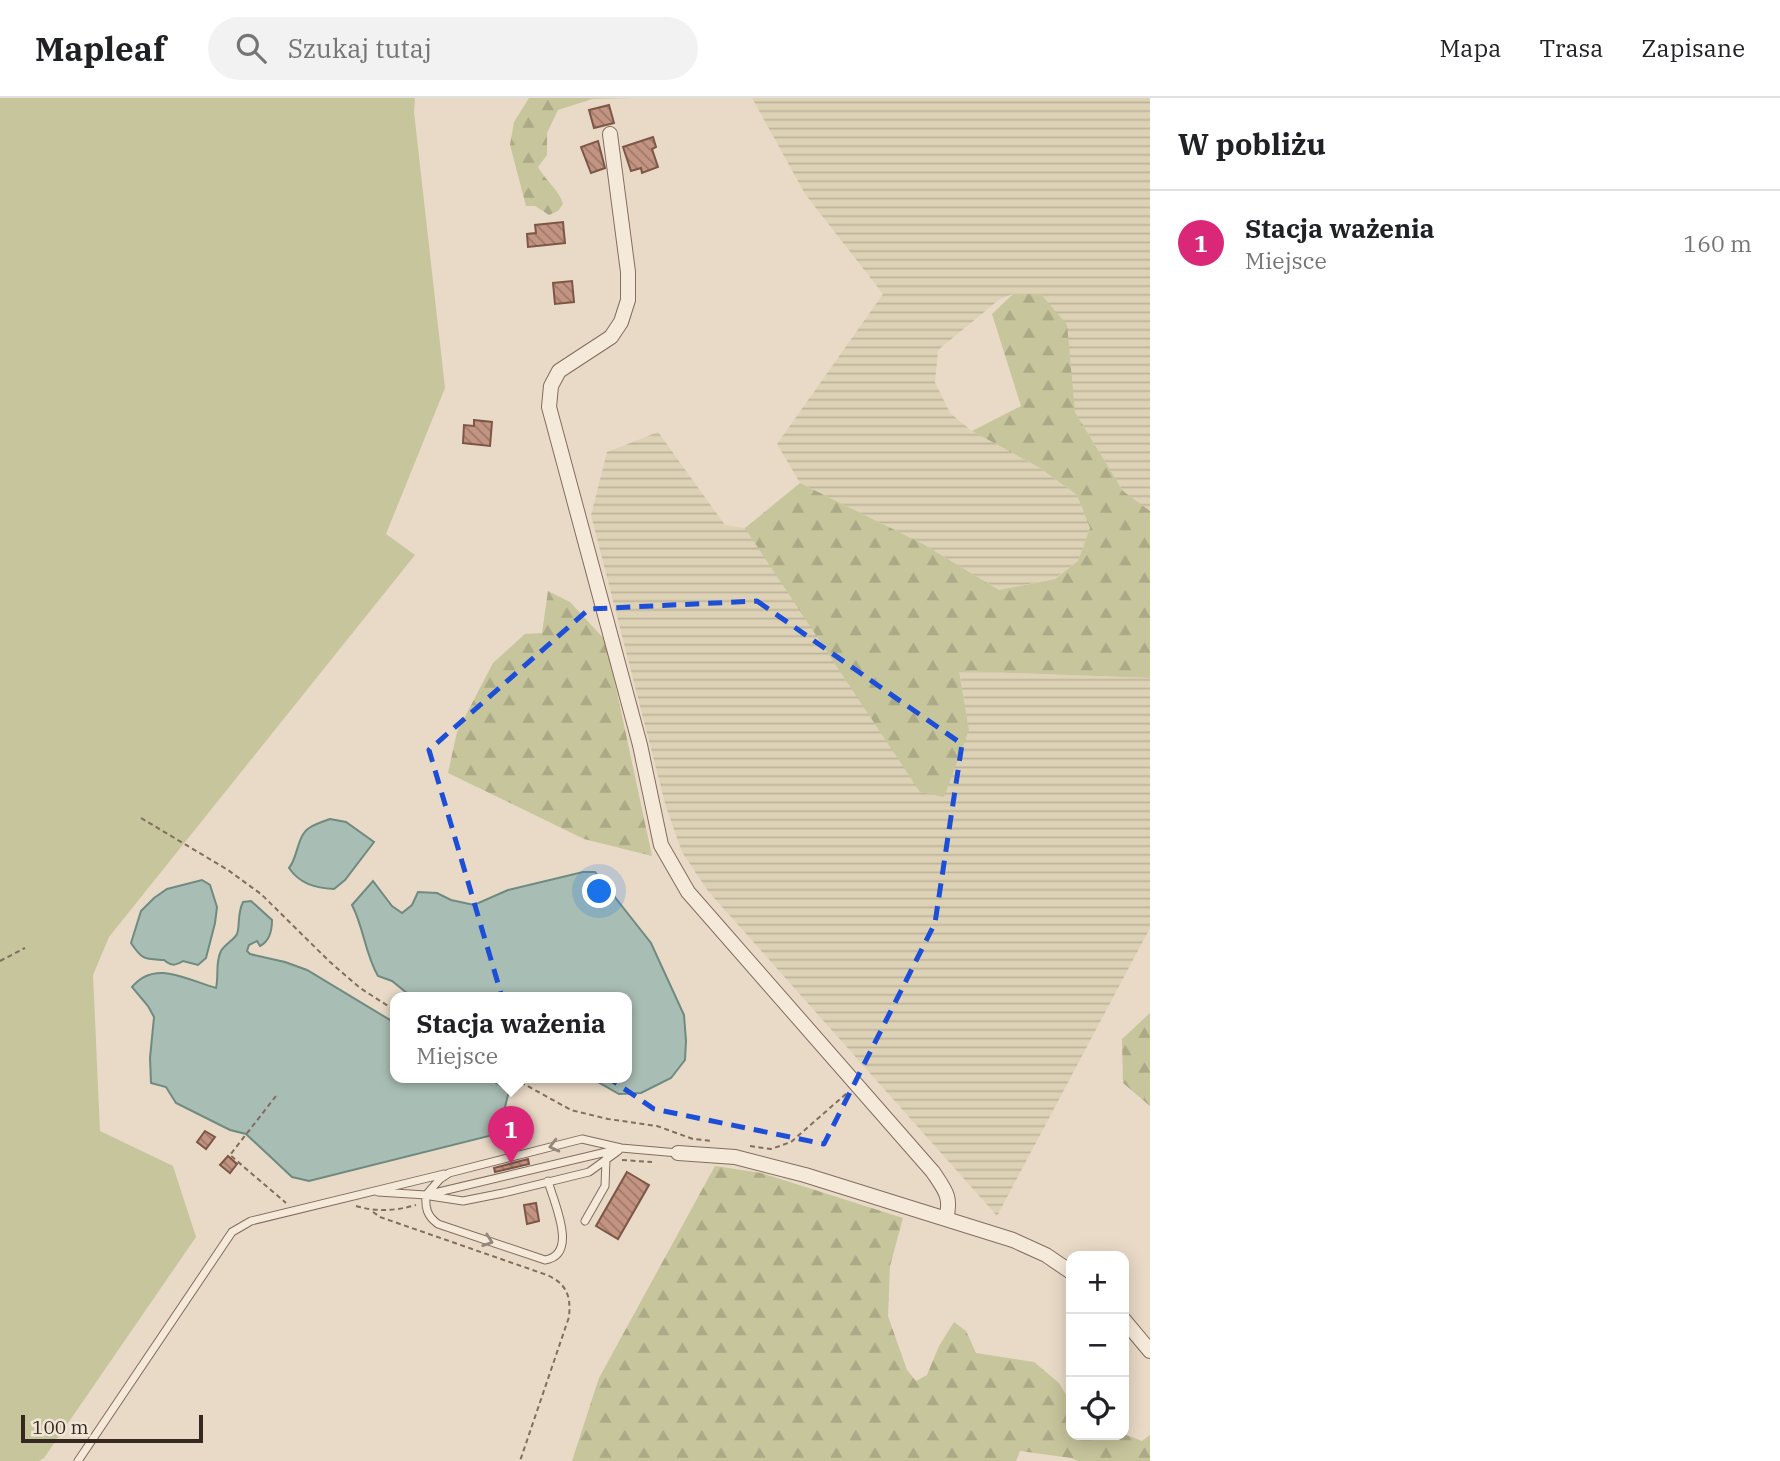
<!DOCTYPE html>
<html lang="pl">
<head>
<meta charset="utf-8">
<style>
	:root { --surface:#fff; --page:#f2f2f2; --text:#202124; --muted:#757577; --line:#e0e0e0; --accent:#db2777 }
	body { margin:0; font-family:"IBM Plex Serif",serif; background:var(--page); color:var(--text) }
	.controls { position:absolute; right:21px; bottom:21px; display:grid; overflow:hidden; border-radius:14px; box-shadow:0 4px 18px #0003 }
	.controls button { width:63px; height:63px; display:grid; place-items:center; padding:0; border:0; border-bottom:2px solid var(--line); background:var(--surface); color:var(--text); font:35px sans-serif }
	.scale { position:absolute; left:21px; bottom:18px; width:182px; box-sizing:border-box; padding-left:7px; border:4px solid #342820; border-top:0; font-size:19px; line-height:24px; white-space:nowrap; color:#342820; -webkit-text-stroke:5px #f1e6d6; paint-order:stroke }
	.you { position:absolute; left:600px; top:794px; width:24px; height:24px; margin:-18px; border:5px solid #fff; border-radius:50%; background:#1a73e8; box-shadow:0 0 0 10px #1a73e833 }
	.badge { display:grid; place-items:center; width:46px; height:46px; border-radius:50%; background:var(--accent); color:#fff; font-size:23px; font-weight:700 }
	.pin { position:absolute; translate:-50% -58px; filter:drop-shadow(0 2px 4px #0008) }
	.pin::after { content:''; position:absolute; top:37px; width:24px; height:21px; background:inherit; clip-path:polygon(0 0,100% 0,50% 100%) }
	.popup { position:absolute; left:390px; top:894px; width:242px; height:91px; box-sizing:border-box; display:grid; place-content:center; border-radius:14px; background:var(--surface); filter:drop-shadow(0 2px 5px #0005); font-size:23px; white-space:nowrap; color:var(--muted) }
	.popup b { font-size:26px; color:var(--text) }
	.popup::after { content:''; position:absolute; left:50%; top:100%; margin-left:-14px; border:14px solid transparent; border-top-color:var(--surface) }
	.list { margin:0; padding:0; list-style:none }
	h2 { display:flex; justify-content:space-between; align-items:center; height:91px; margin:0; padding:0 28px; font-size:30px }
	h2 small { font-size:23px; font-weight:400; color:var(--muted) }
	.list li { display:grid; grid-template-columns:46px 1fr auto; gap:21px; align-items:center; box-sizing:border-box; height:105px; padding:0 28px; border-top:2px solid var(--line) }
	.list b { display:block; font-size:26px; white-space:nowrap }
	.list p { margin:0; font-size:23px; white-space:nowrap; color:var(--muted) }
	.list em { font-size:23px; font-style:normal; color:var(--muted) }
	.icon { flex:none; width:38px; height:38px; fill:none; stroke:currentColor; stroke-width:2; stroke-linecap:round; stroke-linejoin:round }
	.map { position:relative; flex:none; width:1150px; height:1363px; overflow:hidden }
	header { display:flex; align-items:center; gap:42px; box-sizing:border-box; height:98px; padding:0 35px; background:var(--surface); border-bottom:2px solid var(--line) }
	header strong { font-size:33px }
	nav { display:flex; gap:38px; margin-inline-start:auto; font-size:24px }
	.search { width:490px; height:63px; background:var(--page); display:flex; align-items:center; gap:18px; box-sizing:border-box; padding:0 24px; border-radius:38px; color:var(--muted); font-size:26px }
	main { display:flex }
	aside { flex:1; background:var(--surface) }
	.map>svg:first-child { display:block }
</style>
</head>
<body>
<header>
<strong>Mapleaf</strong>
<div class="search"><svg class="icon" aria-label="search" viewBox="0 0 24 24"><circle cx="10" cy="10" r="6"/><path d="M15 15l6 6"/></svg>Szukaj tutaj</div>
<nav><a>Mapa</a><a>Trasa</a><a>Zapisane</a></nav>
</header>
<main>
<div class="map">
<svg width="1150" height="1363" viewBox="0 0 1150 1363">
	<defs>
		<pattern id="farmland-rules" width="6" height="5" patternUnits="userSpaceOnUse" patternTransform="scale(1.75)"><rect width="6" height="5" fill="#ddd2b5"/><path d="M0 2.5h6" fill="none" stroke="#beb49b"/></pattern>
		<pattern id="forest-firs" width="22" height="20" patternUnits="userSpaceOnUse" patternTransform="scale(1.75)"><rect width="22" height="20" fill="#c6c59c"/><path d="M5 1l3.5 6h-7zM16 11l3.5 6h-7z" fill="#aba986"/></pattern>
		<pattern id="building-back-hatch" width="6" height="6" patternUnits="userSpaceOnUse" patternTransform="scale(1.75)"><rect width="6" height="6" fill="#c29481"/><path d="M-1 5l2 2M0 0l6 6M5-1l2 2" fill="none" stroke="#9e7969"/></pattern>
	</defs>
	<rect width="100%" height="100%" fill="#e9dac7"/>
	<path fill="url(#farmland-rules)" d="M 752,0 L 1150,0 L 1150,413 L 1123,393 L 1075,314 L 1013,196 L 1000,201 L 938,252 L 935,284 L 950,315 L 972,333 L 1040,370 L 1077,397 L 1090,430 L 1078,463 L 1054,481 L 999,492 L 923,446 L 800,385 L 777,346 L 883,196 L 805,96 Z
		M 658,334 L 725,427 L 745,430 L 969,632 L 959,573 L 1150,580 L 1150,830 L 997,1118 L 708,793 L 682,754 L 666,709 L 591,417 L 607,354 Z"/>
	<path fill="#c6c59c" d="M 0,0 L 415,0 L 414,14 L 445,290 L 386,436 L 415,457 L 109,839 L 93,877 L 100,1033 L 173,1068 L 196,1139 L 44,1360 L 39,1363 L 0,1363 Z"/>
	<path fill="url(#forest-firs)" d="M 529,0 L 633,0 L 592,1 L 558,12 L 547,35 L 547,57 L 538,69 C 545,82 560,93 563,106 L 558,113 L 549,117 L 535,108 L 526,108 L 510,47 L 514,24 Z
		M 1013,196 L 1041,196 L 1067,227 L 1075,314 L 1123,393 L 1150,413 L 1150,580 L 959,573 L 969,632 L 944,699 L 920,694 L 745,430 L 800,385 L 923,446 L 999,492 L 1055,481 L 1078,463 L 1090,430 L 1077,397 L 1040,370 L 972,333 L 1021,308 L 992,216 Z
		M 548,493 L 570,504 L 606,543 L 652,758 L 584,741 L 448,675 L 457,634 L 493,565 L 525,536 L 542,535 Z
		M 1150,915 L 1150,1008 L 1123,985 L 1122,941 Z
		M 715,1068 L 761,1075 L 903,1120 L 890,1168 L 888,1218 L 907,1272 L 916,1283 L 927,1277 L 939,1248 L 954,1224 L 966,1233 L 976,1255 L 1034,1264 L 1059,1285 L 1071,1305 L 1071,1337 L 1124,1336 L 1142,1343 L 1150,1337 L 1150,1363 L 1078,1363 L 1071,1360 L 1020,1353 L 1016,1363 L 572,1363 L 599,1280 Z"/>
	<path fill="#a8bdb4" stroke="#6f8a80" stroke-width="2" d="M 330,721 L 346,724 L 374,744 L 345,782 L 334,791 C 315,790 300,786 289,770 C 298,759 297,738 309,730 C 315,726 324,723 330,721 Z
		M 583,774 L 595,774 L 651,845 L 684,917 L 686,943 L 685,962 L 671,980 L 641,995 L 619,996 L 591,980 L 626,980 L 626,900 L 413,900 L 392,883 L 378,878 C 365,856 364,830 352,807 L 373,783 L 392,808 L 402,815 L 412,807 L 418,794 L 437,795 L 451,802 L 474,807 L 508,792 Z
		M 202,782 L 210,787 L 217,809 L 215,825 L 206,860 L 198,867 L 183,863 C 175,868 171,868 164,862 C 145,861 143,863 131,845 L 141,813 L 154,800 L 167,791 Z
		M 251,803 L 272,822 C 272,832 270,843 260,848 L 257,843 L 249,847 L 247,853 L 250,856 L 285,864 L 307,872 L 395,925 L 396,980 L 488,980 L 509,993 L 504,1013 L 489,1038 L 309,1083 L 292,1079 L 246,1036 L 230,1032 L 176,1005 L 166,989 L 151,985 L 150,960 L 154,919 L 148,908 L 132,889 C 155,861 187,882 216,890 C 219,877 215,865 221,853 C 225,846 234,842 237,836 C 240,829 237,816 243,804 Z"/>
	<path fill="url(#building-back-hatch)" stroke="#7e5647" stroke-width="2" d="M 609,7 L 614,25 L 594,30 L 589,12 Z
		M 653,39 L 656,49 L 652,51 L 658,69 L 642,75 L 641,70 L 631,73 L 623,49 Z
		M 598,43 L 605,70 L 591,75 L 581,49 Z
		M 563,124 L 565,145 L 528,149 L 527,136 L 536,135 L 535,127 Z
		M 572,183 L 574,204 L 555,206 L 553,185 Z
		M 474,322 L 492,324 L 490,348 L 463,345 L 464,327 L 474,328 Z
		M 205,1033 L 215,1039 L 206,1051 L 197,1044 Z
		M 228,1058 L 237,1066 L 230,1075 L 220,1067 Z
		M 528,1061 L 529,1066 L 495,1074 L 494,1070 Z
		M 627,1074 L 649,1087 L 618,1141 L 596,1128 Z
		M 536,1105 L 539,1123 L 527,1126 L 524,1107 Z"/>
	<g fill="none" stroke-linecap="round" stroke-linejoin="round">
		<defs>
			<path id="service" d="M 548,1083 C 554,1105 579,1157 545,1162 L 438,1126 C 427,1118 425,1110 426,1097 L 440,1081 L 449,1075 L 582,1041 L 621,1050 L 678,1055
				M 378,1094 L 426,1097 L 619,1051
				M 430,1098 L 463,1103 L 503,1095 L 589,1074 L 618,1053
				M 585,1123 L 605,1088 L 606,1061
				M 78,1363 L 232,1134 L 251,1123 L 444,1076"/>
			<path id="minor" d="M 610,36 L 628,174 L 628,202 L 621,224 L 611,239 L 559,273 L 551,288 L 549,309 L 640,647 L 661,747 L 688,794 L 933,1074 C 945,1092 952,1099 946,1121
				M 678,1055 L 735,1059 L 805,1077 L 1013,1142 L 1046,1157 L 1071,1174
				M 1124,1222 L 1150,1253"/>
		</defs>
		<use href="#service" stroke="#826d5e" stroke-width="9"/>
		<use href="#minor" stroke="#826d5e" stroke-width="16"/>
		<path stroke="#826d5e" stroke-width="2" stroke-dasharray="5 3.5" stroke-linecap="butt" d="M 141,720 L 228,772 L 261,796 L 330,864 L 360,890 L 396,913
			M 0,863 L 25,850
			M 513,980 L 571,1012 L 608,1021 L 657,1028 L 693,1041 L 713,1043
			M 276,998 L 230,1057 L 286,1105
			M 750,1048 L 771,1051 L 791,1044 L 847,995
			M 622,1062 L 652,1064
			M 356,1108 C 376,1114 395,1113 416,1107
			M 373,1114 L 380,1119 L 547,1177 C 567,1186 571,1198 569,1219 L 520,1363"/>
		<use href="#service" stroke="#f5e9d9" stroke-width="7"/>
		<use href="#minor" stroke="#f5e9d9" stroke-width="14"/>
	</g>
	<defs><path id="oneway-chevron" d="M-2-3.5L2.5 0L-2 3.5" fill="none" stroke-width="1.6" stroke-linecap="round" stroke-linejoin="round" transform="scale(1.75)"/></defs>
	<g stroke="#94887c">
		<use href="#oneway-chevron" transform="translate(554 1048) rotate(166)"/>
		<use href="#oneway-chevron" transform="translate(488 1143) rotate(19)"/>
	</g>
	<path fill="none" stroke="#1d4ed8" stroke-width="5" stroke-dasharray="14 9" stroke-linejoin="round" d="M 757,503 L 962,646 L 935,825 L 824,1046 L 654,1011 L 505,909 L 429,652 L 589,511 Z"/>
</svg>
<div class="controls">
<button>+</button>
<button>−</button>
<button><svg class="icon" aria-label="locate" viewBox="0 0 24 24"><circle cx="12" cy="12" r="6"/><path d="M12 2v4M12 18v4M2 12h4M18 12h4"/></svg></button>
</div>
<div class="scale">100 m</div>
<div class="you"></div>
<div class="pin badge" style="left:511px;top:1066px">1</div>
<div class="popup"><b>Stacja ważenia</b>Miejsce</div>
</div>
<aside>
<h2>W pobliżu<small></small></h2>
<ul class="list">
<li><span class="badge">1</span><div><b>Stacja ważenia</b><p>Miejsce</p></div><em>160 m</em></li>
</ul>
</aside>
</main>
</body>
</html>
